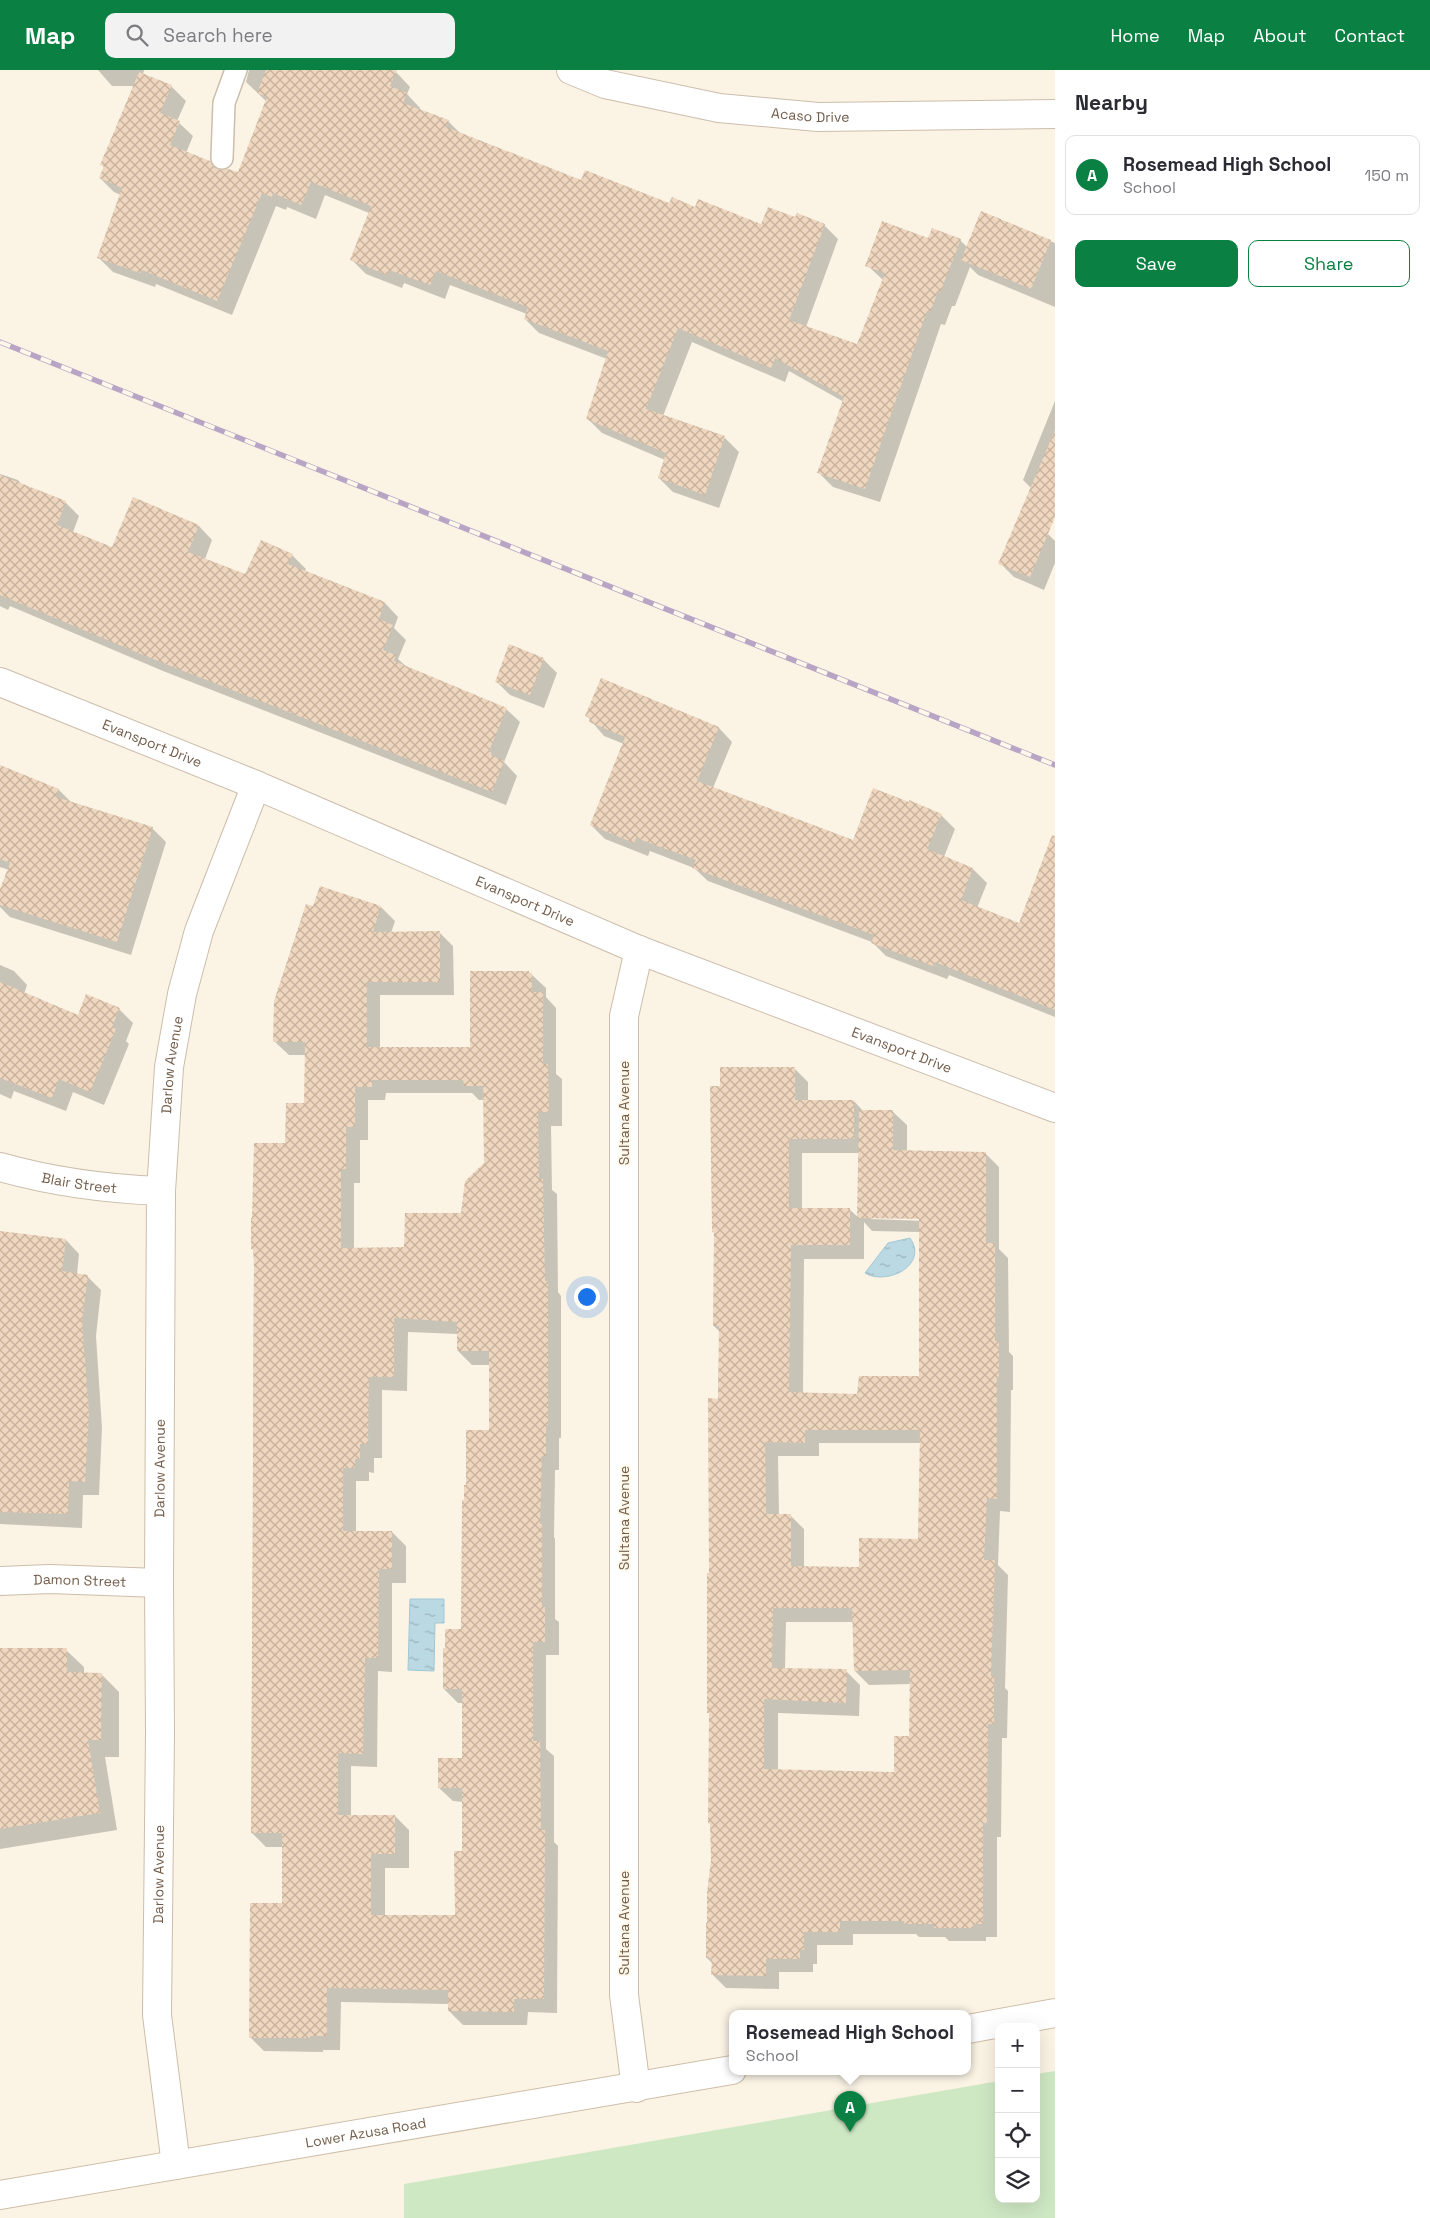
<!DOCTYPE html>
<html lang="en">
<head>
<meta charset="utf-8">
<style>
	:root { --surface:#fff; --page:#f2f2f3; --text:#2b2b33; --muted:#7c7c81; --line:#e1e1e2; --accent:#0b8043 }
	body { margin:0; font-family:"Space Grotesk",sans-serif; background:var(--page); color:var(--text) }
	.controls { position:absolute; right:15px; bottom:15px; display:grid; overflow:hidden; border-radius:10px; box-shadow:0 5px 20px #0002 }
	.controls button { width:45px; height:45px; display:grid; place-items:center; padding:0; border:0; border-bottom:1px solid var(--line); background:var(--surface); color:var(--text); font:25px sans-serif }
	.you { position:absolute; left:586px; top:1226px; width:18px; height:18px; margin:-12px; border:4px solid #fff; border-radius:50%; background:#1a73e8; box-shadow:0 0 0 8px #1a73e833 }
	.badge { display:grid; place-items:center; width:32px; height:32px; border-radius:50%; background:var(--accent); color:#fff; font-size:16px; font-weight:700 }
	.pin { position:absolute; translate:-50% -41px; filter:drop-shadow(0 1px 2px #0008) }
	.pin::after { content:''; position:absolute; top:26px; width:18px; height:15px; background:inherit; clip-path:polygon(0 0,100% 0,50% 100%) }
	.popup { position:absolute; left:729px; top:1940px; width:242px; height:65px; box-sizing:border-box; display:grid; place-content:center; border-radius:10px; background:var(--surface); filter:drop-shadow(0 1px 4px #0005); font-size:16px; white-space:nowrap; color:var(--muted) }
	.popup b { font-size:19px; color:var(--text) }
	.popup::after { content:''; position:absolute; left:50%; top:100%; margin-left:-10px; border:10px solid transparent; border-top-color:var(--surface) }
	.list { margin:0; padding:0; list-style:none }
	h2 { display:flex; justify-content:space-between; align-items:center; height:65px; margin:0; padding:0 20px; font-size:21px }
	h2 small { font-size:16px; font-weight:400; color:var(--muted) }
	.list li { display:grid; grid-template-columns:32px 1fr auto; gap:15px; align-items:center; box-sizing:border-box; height:80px; margin:0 10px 10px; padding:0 10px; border:1px solid var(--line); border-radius:10px }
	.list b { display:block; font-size:19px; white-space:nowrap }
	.list p { margin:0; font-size:16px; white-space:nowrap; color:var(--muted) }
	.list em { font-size:16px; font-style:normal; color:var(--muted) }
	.actions { display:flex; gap:10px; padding:15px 20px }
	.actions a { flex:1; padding:11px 0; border:1px solid var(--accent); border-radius:10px; text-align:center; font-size:18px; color:var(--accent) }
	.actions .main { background:var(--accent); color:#fff }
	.icon { flex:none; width:28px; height:28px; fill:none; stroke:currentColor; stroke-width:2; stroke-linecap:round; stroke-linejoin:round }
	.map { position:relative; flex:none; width:1055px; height:2148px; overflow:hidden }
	header { display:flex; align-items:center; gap:30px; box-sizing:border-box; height:70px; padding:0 25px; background:var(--accent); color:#fff }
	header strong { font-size:24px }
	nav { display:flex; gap:28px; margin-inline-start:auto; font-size:18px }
	.search { width:350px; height:45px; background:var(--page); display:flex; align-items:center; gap:12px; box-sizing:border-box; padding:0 18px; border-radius:10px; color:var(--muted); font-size:19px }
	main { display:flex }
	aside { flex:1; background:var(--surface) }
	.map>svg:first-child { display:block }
</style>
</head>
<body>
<header>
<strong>Map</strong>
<div class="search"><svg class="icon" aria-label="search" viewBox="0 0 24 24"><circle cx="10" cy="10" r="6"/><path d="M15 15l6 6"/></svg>Search here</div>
<nav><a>Home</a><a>Map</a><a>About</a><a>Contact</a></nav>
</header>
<main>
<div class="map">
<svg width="1055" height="2148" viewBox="0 0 1055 2148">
	<defs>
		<pattern id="water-ripples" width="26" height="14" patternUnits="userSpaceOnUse" patternTransform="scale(1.25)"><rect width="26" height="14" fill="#bad9e3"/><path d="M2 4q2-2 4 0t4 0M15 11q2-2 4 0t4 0" fill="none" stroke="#9cb3ba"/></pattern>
		<pattern id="building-cross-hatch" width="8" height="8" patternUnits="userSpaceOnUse" patternTransform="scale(1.25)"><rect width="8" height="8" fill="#efd6be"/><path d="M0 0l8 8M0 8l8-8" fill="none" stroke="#c6b19c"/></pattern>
	</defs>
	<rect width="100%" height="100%" fill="#fbf4e5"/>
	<path fill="#cfe8c4" d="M 1055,2001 L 1055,2148 L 404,2148 L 404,2114 L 999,2011 L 999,2129 L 1036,2129 L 1036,2004 Z"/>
	<path fill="url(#water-ripples)" stroke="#a1c7d5" d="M 910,1168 C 929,1195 887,1216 865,1203 L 888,1173 Z
		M 410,1529 L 444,1529 L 444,1553 L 435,1553 L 434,1601 L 408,1600 Z"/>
	<path fill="#0003" fill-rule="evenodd" d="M 28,0 L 144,0 L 143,4 L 171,16 L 186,31 L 177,51 L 193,66 L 186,83 L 210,92 L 218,101 L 239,104 L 267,32 L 246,12 L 249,0 L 389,0 L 396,2 L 410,17 L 407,24 L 420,38 L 419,40 L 448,51 L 461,64 L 581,112 L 670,135 L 696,138 L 762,155 L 796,149 L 824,155 L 838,169 L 806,257 L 858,276 L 883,210 L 867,195 L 929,170 L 960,170 L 967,177 L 981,142 L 1055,173 L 1055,237 L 978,205 L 970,197 L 955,236 L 952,236 L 945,255 L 941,254 L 880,432 L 833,417 L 819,403 L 844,332 L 789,301 L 785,312 L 692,272 L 663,346 L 725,368 L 739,382 L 719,438 L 673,422 L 659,408 L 665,390 L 602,363 L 587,348 L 607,289 L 539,263 L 525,249 L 527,244 L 450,215 L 445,229 L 404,213 L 402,218 L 366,204 L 351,189 L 369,143 L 325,125 L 316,149 L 287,137 L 286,140 L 276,136 L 232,245 L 156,214 L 155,217 L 113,202 L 98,187 L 121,125 L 114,122 L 100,108 L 104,97 L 102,95 L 134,16 L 112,16 L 98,0 Z
		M 1055,331 L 1055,433 L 1039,426 L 1023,410 Z
		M 0,404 L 18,410 L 23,416 L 65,432 L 79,446 L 73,462 L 113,479 L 134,428 L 199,456 L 212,470 L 205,489 L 246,505 L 292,485 L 306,499 L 305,501 L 385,533 L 398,547 L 394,558 L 406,570 L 398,589 L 408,598 L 506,639 L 520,652 L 504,692 L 517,706 L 506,735 L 163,601 L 10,536 L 8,540 L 0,536 Z
		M 1048,464 L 1055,471 L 1055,493 L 1044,520 L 1014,507 L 1000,493 Z
		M 543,589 L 557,603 L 544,638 L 510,625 L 496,611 Z
		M 601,610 L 719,658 L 732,672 L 713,718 L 854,771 L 941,745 L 955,759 L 944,787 L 973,799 L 987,813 L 977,838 L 1019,855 L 1055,791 L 1055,947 L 949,905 L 947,909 L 886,886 L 872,872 L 708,811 L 694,798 L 650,781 L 648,786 L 605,769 L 591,755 L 624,674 L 604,666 L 587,646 Z
		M 0,697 L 59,720 L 73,734 L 152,758 L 166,772 L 131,885 L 10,847 L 0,837 L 0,822 L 9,800 L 0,797 Z
		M 320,817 L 381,837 L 395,851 L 391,863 L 439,862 L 453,876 L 454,925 L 380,925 L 380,979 L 471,979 L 529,902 L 546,918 L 546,927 L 556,938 L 556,1004 L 562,1009 L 562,1056 L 551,1056 L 552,1120 L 557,1124 L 558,1222 L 561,1226 L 561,1368 L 559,1368 L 559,1400 L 555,1400 L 554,1467 L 555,1469 L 555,1549 L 559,1552 L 559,1585 L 546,1585 L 546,1679 L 554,1686 L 554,1772 L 558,1776 L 557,1943 L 528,1942 L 527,1955 L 463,1955 L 449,1941 L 449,1934 L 341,1932 L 340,1980 L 323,1980 L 323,1982 L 264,1981 L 250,1967 L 283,1835 L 283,1777 L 266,1777 L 252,1763 L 254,1181 L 252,1178 L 287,1075 L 305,1034 L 306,985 L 289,985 L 275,972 ZM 386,1023 L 472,1023 L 479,1030 L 485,1030 L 486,1094 L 462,1144 L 405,1178 L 354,1179 L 354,1113 L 360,1113 L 360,1070 L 368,1070 L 368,1030 L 385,1030 ZM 408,1262 L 458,1264 L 458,1281 L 472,1295 L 491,1295 L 491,1362 L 467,1417 L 465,1431 L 462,1560 L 444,1619 L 458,1633 L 463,1633 L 463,1689 L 439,1718 L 453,1731 L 464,1732 L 464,1782 L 456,1846 L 385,1846 L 385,1798 L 409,1798 L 409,1760 L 395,1746 L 351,1746 L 351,1696 L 377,1697 L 378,1601 L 392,1602 L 392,1513 L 406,1513 L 406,1476 L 392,1462 L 356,1462 L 356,1411 L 369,1411 L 369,1402 L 374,1403 L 374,1388 L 382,1388 L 382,1320 L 407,1321 Z
		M 0,895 L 14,901 L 27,915 L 24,924 L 78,946 L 119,939 L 133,953 L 126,971 L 129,974 L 104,1035 L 73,1022 L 66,1041 L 14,1021 L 11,1029 L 0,1024 Z
		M 794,998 L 808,1012 L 808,1031 L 854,1031 L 864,1042 L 893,1042 L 907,1055 L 907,1081 L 985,1083 L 999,1097 L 999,1179 L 1008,1188 L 1009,1282 L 1013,1286 L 1013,1320 L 1011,1320 L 1010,1442 L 1000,1441 L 998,1495 L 1008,1505 L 1005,1618 L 1008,1621 L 1007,1668 L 1002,1668 L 1001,1767 L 997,1767 L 997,1867 L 986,1867 L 986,1871 L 949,1871 L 945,1867 L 919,1867 L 916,1864 L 853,1864 L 853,1875 L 817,1875 L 817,1894 L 813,1894 L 813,1902 L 779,1902 L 779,1919 L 726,1918 L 712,1904 L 713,1894 L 707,1888 L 712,1790 L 711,1755 L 709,1753 L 711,1645 L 708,1642 L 720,1262 L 714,1256 L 715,1164 L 713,1162 L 722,1018 ZM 802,1083 L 859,1083 L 859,1148 L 850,1140 L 802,1140 ZM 871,1147 L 925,1148 L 925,1151 L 871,1149 ZM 864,1152 L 872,1161 L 920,1162 L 921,1307 L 858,1325 L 803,1324 L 804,1189 L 864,1189 ZM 819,1373 L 921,1373 L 919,1471 L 860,1498 L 804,1497 L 804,1459 L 790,1445 L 779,1445 L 778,1386 L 819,1386 ZM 786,1552 L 854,1552 L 855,1601 L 869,1615 L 911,1614 L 911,1667 L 895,1703 L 778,1701 L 778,1643 L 859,1646 L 860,1615 L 846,1601 L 785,1599 Z
		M 0,1162 L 66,1170 L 79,1184 L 77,1204 L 87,1206 L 101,1220 L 96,1266 L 102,1358 L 99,1425 L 83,1425 L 82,1458 L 0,1454 Z
		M 0,1580 L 66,1580 L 84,1597 L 84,1604 L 101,1604 L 119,1622 L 119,1687 L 105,1687 L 117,1760 L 0,1779 Z"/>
	<path fill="url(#building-cross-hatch)" fill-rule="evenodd" d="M 266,0 L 397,0 L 390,16 L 407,23 L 403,33 L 449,50 L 446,57 L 581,110 L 585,100 L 669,133 L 672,127 L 695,137 L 698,129 L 761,154 L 768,137 L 795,147 L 797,143 L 825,154 L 789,250 L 857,274 L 885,203 L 865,196 L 882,151 L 928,168 L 932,158 L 961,169 L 940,223 L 938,222 L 930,242 L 927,241 L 865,419 L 817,403 L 844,327 L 775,288 L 771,298 L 678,258 L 646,339 L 725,366 L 705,425 L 658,408 L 666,383 L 586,349 L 608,281 L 524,249 L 528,237 L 436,201 L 430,215 L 389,200 L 387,205 L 350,190 L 371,136 L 311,112 L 301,135 L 273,123 L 272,127 L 262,123 L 217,231 L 142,200 L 140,203 L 97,188 L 122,118 L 99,108 L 104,96 L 100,95 L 139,2 L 172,15 L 160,43 L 180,51 L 170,75 L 210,91 L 216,99 L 222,100 L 228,99 L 238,102 L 267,27 L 257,23 Z
		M 981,141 L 1051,170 L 1031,219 L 961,190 Z
		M 1055,360 L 1055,447 L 1030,507 L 998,494 Z
		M 0,405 L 66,431 L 57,455 L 112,477 L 133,427 L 199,455 L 188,482 L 245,504 L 261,470 L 293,484 L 288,494 L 385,532 L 379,549 L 393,555 L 383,580 L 396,585 L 394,591 L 507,638 L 489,681 L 492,682 L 491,685 L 504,691 L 492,722 L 148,587 L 0,525 Z
		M 509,574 L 544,588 L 530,625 L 495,612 Z
		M 601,608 L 719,657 L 697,711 L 853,770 L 873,718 L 909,732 L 909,730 L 942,744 L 927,779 L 973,798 L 961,830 L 1019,853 L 1052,765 L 1055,766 L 1055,940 L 935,892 L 933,896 L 871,873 L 874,865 L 692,798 L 696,790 L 636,768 L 634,773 L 590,755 L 625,667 L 589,652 L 590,648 L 585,646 Z
		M 0,695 L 59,719 L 56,727 L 153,757 L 117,872 L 0,835 L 0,819 L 10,793 L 0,789 Z
		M 320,816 L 381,836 L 373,862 L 440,861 L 440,912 L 367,912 L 367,977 L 470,977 L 470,901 L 529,901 L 529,903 L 532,903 L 532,922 L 543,922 L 543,994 L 548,994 L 549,1042 L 538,1042 L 539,1109 L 543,1109 L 545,1211 L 548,1211 L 548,1355 L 546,1355 L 546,1386 L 542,1386 L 540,1454 L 542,1454 L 542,1537 L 545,1537 L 545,1572 L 533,1572 L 533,1671 L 540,1671 L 541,1760 L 545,1760 L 544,1929 L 514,1929 L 514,1942 L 448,1941 L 448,1920 L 327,1918 L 327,1966 L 310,1966 L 310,1968 L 249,1968 L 250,1833 L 282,1833 L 282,1763 L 251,1763 L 254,1194 L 253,1179 L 251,1179 L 251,1148 L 252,1148 L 254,1073 L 285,1073 L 286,1033 L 304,1033 L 305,972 L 273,972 L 274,931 L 306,834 L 313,836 ZM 372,1010 L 463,1010 L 464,1016 L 483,1016 L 484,1093 L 465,1111 L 461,1143 L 405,1143 L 404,1177 L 341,1178 L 341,1099 L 346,1099 L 346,1057 L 355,1057 L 355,1017 L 372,1017 ZM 394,1248 L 457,1252 L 457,1281 L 489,1281 L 489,1360 L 466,1360 L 466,1415 L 464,1415 L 464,1430 L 462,1430 L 461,1559 L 445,1559 L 445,1578 L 443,1578 L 443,1619 L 462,1619 L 462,1688 L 438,1688 L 438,1718 L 462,1718 L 462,1781 L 454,1781 L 455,1845 L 371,1845 L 371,1784 L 395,1784 L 395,1745 L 338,1745 L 338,1683 L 363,1684 L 365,1588 L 378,1588 L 379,1499 L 392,1499 L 392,1461 L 343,1461 L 343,1398 L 355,1398 L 355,1389 L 360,1389 L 360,1374 L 368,1374 L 369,1307 L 394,1307 Z
		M 0,912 L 78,945 L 86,924 L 120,938 L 112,957 L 116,959 L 90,1022 L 59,1009 L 52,1028 L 0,1008 Z
		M 720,997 L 795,997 L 795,1030 L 854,1030 L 854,1069 L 789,1069 L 789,1138 L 850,1138 L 850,1175 L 791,1175 L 789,1322 L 857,1324 L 859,1306 L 919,1306 L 919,1149 L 857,1148 L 859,1040 L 893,1040 L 893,1080 L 986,1082 L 986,1173 L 995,1173 L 995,1271 L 999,1271 L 999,1307 L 997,1307 L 997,1429 L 987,1428 L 984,1490 L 995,1490 L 991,1606 L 994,1606 L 994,1654 L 988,1654 L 987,1753 L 983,1753 L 983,1854 L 973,1854 L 973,1858 L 934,1858 L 934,1854 L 904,1854 L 904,1851 L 840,1851 L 840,1862 L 804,1862 L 804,1880 L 800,1880 L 800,1889 L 766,1889 L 766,1906 L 711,1905 L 712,1888 L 706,1888 L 706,1853 L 707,1853 L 707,1823 L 711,1790 L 710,1753 L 708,1753 L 709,1643 L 707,1643 L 707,1503 L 709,1503 L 708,1328 L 718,1329 L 719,1256 L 713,1256 L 714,1162 L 712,1162 L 710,1016 L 720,1016 ZM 805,1360 L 920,1360 L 918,1469 L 859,1468 L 859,1497 L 791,1496 L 791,1444 L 766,1444 L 765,1372 L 805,1373 ZM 773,1538 L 852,1538 L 854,1601 L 910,1600 L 909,1666 L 894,1666 L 894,1702 L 764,1699 L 764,1629 L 846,1633 L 847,1599 L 772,1598 Z
		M 0,1161 L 66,1169 L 62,1201 L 88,1205 L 82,1251 L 89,1343 L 85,1412 L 69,1411 L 68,1444 L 0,1442 Z
		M 0,1578 L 67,1578 L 67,1602 L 102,1603 L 101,1670 L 88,1670 L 100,1743 L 0,1759 Z"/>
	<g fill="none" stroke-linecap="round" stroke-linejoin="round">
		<defs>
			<path id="lane" d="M 222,88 L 224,33 L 236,0"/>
			<g id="street">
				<path id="s1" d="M 571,0 L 605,14 L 719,38 L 818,47 L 1055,44"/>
				<path id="s2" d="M 0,612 L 256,715 L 639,880 L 1055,1038"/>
				<path id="s3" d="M 0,1097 C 53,1112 107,1119 161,1121"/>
				<path id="s4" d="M 0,1511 L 50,1509 L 159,1513"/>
				<path d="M 636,2018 L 624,1925 L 624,946 L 639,880"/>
				<path id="s5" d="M 176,2095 L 157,1945 L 160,1663 L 159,1513 L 161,1121 L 169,997 L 182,924 L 199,861 L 256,715"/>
			</g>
			<g id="secondary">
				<path d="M 968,1959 L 1055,1943"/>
				<path id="s6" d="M 0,2125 L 732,2000"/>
			</g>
		</defs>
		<use href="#lane" stroke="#ccbdac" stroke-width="24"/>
		<use href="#street" stroke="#ccbdac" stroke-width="30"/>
		<use href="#secondary" stroke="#cfbea9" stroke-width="30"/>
		<use href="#lane" stroke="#fff" stroke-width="21"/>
		<use href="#street" stroke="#fff" stroke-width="28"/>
		<use href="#secondary" stroke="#fff" stroke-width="28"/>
		<defs>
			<path id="rail" d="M 0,272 L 1055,695"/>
		</defs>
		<use href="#rail" stroke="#b8a4c4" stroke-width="5.5"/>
		<use href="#rail" stroke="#fef8ea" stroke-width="4" stroke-dasharray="11" stroke-linecap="butt"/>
	</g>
	<g text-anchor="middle" stroke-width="4" stroke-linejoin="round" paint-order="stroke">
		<g font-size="14" fill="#725d4b" stroke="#fef8ea">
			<text dy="5" stroke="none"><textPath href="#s1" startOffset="245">Acaso Drive</textPath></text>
			<text dy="5" stroke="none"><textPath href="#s2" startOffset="164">Evansport Drive</textPath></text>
			<text dy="5" stroke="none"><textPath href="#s2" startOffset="569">Evansport Drive</textPath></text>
			<text dy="5" stroke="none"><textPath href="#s2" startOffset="974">Evansport Drive</textPath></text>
			<text dy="5" stroke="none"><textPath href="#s5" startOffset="1102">Darlow Avenue</textPath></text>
			<text transform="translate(624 1043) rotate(-90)" y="5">Sultana Avenue</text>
			<text dy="5" stroke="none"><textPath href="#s3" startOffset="81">Blair Street</textPath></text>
			<text dy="5" stroke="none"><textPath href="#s5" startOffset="698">Darlow Avenue</textPath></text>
			<text transform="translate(624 1448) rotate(-90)" y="5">Sultana Avenue</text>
			<text dy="5" stroke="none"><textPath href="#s4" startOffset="80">Damon Street</textPath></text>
			<text dy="5" stroke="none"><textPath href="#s5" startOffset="292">Darlow Avenue</textPath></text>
			<text transform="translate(624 1853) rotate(-90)" y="5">Sultana Avenue</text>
			<text dy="5" stroke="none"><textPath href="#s6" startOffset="371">Lower Azusa Road</textPath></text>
		</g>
	</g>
</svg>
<div class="controls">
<button>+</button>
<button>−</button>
<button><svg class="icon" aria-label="locate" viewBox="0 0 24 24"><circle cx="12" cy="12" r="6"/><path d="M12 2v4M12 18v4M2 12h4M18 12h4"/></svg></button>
<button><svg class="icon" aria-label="layers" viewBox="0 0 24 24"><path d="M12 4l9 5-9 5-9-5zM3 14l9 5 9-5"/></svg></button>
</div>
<div class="you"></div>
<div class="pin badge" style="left:850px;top:2062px">A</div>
<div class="popup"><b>Rosemead High School</b>School</div>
</div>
<aside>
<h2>Nearby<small></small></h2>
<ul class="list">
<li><span class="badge">A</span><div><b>Rosemead High School</b><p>School</p></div><em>150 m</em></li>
</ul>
<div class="actions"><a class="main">Save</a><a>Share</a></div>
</aside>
</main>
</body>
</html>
